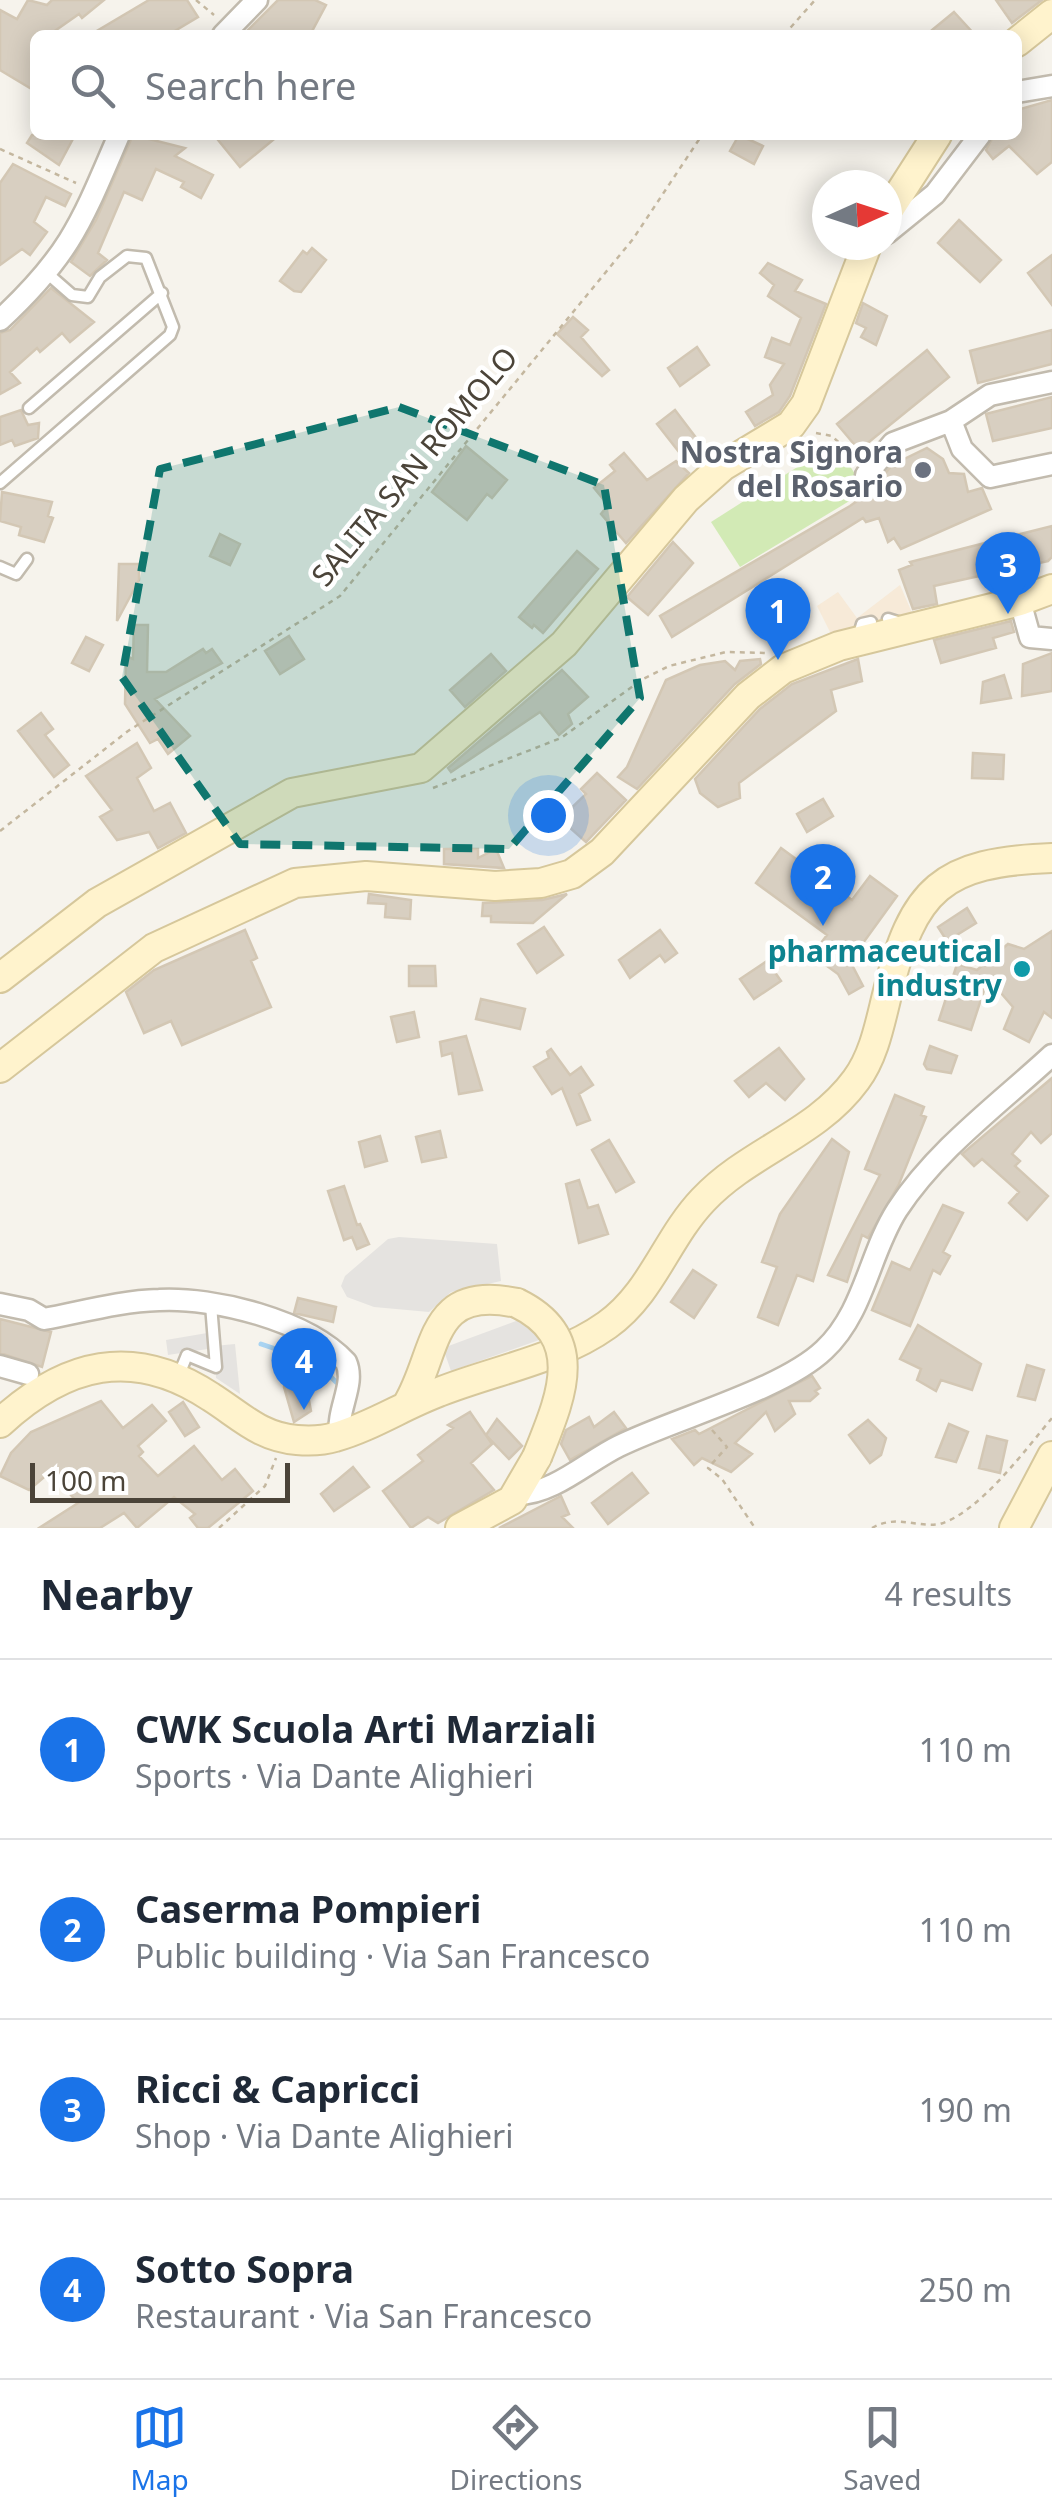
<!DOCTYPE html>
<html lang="en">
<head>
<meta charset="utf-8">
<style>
	:root { --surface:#fff; --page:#f2f2f3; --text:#1f2937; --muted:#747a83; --line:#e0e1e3; --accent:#1a73e8 }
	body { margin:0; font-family:"Noto Sans",sans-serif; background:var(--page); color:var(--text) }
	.compass { position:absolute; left:812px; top:170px; width:90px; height:90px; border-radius:50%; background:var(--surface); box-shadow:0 5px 25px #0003; rotate:87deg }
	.scale { position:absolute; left:30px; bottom:25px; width:260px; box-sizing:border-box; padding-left:10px; border:5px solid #4b4439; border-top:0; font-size:28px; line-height:35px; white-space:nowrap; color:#4b4439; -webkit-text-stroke:8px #fff; paint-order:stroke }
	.you { position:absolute; left:548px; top:815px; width:35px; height:35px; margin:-25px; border:8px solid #fff; border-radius:50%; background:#1a73e8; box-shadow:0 0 0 15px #1a73e833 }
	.badge { display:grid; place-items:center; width:65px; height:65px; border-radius:50%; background:var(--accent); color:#fff; font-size:32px; font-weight:700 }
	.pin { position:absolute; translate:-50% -82px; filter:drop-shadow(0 2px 5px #0008) }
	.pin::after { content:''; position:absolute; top:52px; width:35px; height:30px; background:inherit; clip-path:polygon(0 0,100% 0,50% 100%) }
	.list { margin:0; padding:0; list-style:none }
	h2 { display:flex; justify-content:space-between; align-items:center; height:130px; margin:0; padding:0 40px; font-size:42px }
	h2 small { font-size:32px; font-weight:400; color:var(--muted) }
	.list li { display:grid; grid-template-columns:65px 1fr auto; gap:30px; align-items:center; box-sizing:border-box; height:180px; padding:0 40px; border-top:2px solid var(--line) }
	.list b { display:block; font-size:38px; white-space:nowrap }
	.list p { margin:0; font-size:32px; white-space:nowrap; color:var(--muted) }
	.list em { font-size:32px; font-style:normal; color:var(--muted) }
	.icon { flex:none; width:55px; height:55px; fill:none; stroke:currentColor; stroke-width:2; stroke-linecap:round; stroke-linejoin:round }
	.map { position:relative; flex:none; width:1052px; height:1528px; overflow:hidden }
	.search { position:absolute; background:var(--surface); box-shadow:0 5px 25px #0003; left:30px; right:30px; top:30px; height:110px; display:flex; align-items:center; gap:25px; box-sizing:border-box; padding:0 35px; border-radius:15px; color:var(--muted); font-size:38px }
	.sheet { height:850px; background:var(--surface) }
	nav { display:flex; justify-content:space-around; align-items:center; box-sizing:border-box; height:140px; border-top:2px solid var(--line); background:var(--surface); font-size:28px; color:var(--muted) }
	nav a { display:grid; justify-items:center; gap:5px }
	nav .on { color:var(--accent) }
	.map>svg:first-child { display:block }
</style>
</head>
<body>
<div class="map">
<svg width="1052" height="1528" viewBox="0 0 1052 1528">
	<rect width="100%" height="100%" fill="#f6f3ec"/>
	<path fill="#f7ead8" d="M 900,585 L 916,622 L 836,644 L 817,606 L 838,592 L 857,618 Z"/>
	<path fill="#d2eab5" d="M 835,443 L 866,491 L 740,567 L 711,522 Z"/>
	<path fill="#e5e3e0" d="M 399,1237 L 497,1244 L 501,1281 L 451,1292 L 429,1312 L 374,1307 L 347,1297 L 341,1286 L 345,1276 L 388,1239 Z
		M 524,1318 L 542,1339 L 451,1371 L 443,1348 Z
		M 213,1332 L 214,1346 L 235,1344 L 240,1394 L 216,1378 L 214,1348 L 168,1355 L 166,1340 Z"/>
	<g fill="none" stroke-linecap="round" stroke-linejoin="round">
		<path stroke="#a9d4f2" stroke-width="5" d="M 261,1344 L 317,1363 L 336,1382"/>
	</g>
	<path fill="#d8cfc1" stroke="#d3c7b4" stroke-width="2.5" d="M 28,0 L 47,5 L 52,0 L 104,0 L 82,18 L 79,14 L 49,35 L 35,35 L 35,91 L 0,70 L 0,10 L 17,19 Z
		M 149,0 L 187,0 L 198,17 L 168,35 L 90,35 Z
		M 278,0 L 315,0 L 326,5 L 310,35 L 243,35 Z
		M 996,0 L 1042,0 L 1012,23 Z
		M 954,12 L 975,35 L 926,35 Z
		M 1052,100 L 1052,162 L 1037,174 L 1009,146 L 993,159 L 986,150 L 994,135 L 1017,135 L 1017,110 Z
		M 32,135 L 75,135 L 59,165 L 27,143 Z
		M 133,135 L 185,148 L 175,156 L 213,175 L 201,198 L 181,187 L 184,182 L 156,169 L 142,200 L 124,192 L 98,253 L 107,260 L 90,276 L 71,262 L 96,220 Z
		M 214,135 L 279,135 L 240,167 Z
		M 739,135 L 763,146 L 754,164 L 730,151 Z
		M 13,164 L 71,194 L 65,206 L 46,197 L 34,222 L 47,232 L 30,255 L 22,249 L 0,265 L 0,183 Z
		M 959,220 L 1001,260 L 980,282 L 938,243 Z
		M 312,248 L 326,260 L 301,292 L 294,291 L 280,281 L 303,251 L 307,254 Z
		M 1052,255 L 1052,305 L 1028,273 Z
		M 768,263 L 802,280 L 795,291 L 826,304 L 790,396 L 779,412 L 755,426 L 746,412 L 773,395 L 770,385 L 784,364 L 765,357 L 772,338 L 790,345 L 801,318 L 768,296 L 774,285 L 760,273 Z
		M 51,288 L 94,322 L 70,342 L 62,333 L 40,352 L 37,348 L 10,372 L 20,383 L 0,394 L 0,333 L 10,330 Z
		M 863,303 L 887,316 L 876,345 L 861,337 L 866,328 L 856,323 Z
		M 573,317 L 588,330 L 581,337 L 609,370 L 602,376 L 557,334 Z
		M 1052,330 L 1052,364 L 978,383 L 970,351 Z
		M 697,347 L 709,365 L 680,386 L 668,368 Z
		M 927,350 L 949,377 L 859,450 L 837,424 Z
		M 1052,397 L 1052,428 L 993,441 L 986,414 Z
		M 21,410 L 28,425 L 39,423 L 38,438 L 15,446 L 12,440 L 0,445 L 0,417 Z
		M 675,410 L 697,439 L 679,452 L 657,424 Z
		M 466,446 L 507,480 L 492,498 L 487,494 L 467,520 L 432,492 Z
		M 927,448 L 943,459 L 949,473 L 964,474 L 968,492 L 982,488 L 991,509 L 901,549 L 894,538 L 888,542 L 879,518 L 866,522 L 863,518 L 672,637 L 660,616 L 850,506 L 871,491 L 892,465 Z
		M 624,453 L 647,480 L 676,461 L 689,473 L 626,543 L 601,514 L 608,505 L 594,488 L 615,471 L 610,465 Z
		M 2,492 L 52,502 L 48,516 L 53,518 L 44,542 L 19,535 L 21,527 L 0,521 Z
		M 1052,526 L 1052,557 L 1048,561 L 934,586 L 937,604 L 913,609 L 899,570 L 912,565 L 910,562 Z
		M 220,534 L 240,544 L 230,565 L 210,556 Z
		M 673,542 L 693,563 L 648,615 L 627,597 Z
		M 577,551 L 598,569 L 543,633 L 534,625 L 532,628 L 519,617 Z
		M 119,564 L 139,564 L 139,580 L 117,621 Z
		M 1011,621 L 1014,632 L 993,638 L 996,648 L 941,663 L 934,640 Z
		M 134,625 L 148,625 L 147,672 L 166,672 L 203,649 L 206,653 L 212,649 L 222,663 L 155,699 L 190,736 L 168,754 L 158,739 L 150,743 L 125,704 L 126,656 L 133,659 Z
		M 289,636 L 304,659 L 280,674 L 265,651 Z
		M 86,637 L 103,645 L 89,671 L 72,663 Z
		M 1052,653 L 1052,691 L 1022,696 L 1023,664 Z
		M 491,654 L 506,671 L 465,707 L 450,690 Z
		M 760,659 L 761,664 L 735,684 L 637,789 L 618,777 L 627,767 L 666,680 L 700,665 L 725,661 L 735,670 L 740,661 Z
		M 858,659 L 862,681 L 831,690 L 836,711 L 739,783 L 740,798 L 718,807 L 700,793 L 695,779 L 760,709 L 792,684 Z
		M 562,670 L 588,697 L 568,714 L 572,724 L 559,735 L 540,712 L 451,772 L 448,768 Z
		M 1004,675 L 1011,698 L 981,703 L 983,682 Z
		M 41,713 L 53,729 L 45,735 L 69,765 L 54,777 L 18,731 Z
		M 137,743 L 151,768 L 137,778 L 154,811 L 170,803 L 186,833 L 158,848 L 149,832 L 117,840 L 100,817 L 112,810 L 86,776 Z
		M 973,753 L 1004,755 L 1003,779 L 972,778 Z
		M 597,773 L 626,800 L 586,842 L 560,819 L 586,794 L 581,789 Z
		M 823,799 L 833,816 L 807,832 L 797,814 Z
		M 781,848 L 852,900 L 870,876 L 897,896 L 850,961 L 863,986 L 849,994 L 838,974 L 812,955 L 827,935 L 756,883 Z
		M 444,849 L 478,849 L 478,858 L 496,849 L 504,868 L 444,864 Z
		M 369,894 L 411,900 L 410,919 L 385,917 L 386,904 L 368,903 Z
		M 567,894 L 533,923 L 491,922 L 491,916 L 482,916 L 483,903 L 542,900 Z
		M 967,908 L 976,923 L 947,941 L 938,927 Z
		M 544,927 L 563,955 L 537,973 L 518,944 Z
		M 245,930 L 257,958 L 251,961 L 271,1007 L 182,1045 L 171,1021 L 144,1033 L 126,992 L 154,970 Z
		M 660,930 L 677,953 L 665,962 L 660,955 L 630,978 L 619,960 Z
		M 1052,931 L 1052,1018 L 1044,1012 L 1029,1042 L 1004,1029 L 1013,1007 L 988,978 L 971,1030 L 939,1020 L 957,964 L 977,970 L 1008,944 L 1024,949 Z
		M 767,961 L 781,981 L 754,999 L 740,979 Z
		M 409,966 L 435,966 L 436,986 L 409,986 Z
		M 481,999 L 525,1009 L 520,1029 L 476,1019 Z
		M 414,1012 L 419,1037 L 397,1042 L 391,1017 Z
		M 466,1036 L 482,1090 L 459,1094 L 452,1053 L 442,1056 L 440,1042 Z
		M 930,1046 L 957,1056 L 951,1073 L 927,1069 L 924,1064 Z
		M 779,1048 L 804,1079 L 785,1100 L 766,1083 L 749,1097 L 735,1081 Z
		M 551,1049 L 570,1075 L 581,1067 L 593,1085 L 579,1094 L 590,1120 L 577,1125 L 562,1088 L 552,1094 L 534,1067 L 549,1058 L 547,1052 Z
		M 1052,1078 L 1052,1133 L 1041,1143 L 1031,1132 L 1012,1154 L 1020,1161 L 1015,1166 L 1048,1196 L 1027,1220 L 1009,1203 L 1019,1192 L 982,1159 L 974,1166 L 962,1154 Z
		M 895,1095 L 924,1107 L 921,1115 L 926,1117 L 899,1184 L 868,1238 L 862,1235 L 847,1282 L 828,1275 L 880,1175 L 865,1169 Z
		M 440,1131 L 446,1157 L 422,1162 L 416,1137 Z
		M 380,1136 L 387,1161 L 365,1167 L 359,1142 Z
		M 832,1139 L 849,1152 L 813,1281 L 797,1275 L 778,1325 L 758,1317 L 777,1267 L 762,1262 L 780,1214 Z
		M 609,1140 L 634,1182 L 616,1192 L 592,1150 Z
		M 579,1180 L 588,1208 L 598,1205 L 608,1234 L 579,1243 L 566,1184 Z
		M 344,1186 L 357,1225 L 360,1224 L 369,1244 L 357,1249 L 352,1237 L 344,1240 L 328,1191 Z
		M 943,1205 L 963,1213 L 943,1252 L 950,1256 L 940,1274 L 933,1270 L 910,1326 L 872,1310 L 892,1262 L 910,1270 Z
		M 693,1270 L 716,1285 L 694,1318 L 671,1302 Z
		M 298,1298 L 336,1307 L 333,1322 L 294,1313 Z
		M 0,1319 L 51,1332 L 42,1367 L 0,1353 Z
		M 918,1325 L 981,1364 L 972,1390 L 941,1380 L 936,1391 L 917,1380 L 921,1369 L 900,1359 Z
		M 1027,1365 L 1044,1370 L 1035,1400 L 1018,1396 Z
		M 285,1369 L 303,1370 L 311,1411 L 294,1422 L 284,1387 Z
		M 812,1376 L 820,1388 L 815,1391 L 818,1394 L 810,1401 L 789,1401 L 795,1414 L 775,1431 L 766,1412 L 735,1443 L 752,1454 L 731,1472 L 702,1458 L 694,1465 L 672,1439 L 695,1430 L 699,1434 Z
		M 101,1401 L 123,1428 L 152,1405 L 166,1421 L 138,1446 L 143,1452 L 139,1456 L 158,1476 L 194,1446 L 222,1480 L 235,1469 L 253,1491 L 208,1528 L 198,1528 L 190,1518 L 195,1514 L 174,1497 L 137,1528 L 124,1513 L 100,1528 L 39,1528 L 78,1503 L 50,1472 L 29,1490 L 0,1476 L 11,1453 L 31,1432 Z
		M 183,1402 L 199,1427 L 185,1436 L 169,1412 Z
		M 470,1412 L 492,1444 L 471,1463 L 494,1490 L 438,1523 L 428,1517 L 411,1528 L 383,1491 L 423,1461 L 418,1455 L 453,1428 L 448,1425 Z
		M 614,1412 L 626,1428 L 570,1460 L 561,1444 L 566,1430 L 589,1417 L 594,1427 Z
		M 497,1419 L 522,1446 L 509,1459 L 486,1435 Z
		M 868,1420 L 886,1438 L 881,1455 L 870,1463 L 849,1435 Z
		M 949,1424 L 968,1432 L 956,1462 L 936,1457 Z
		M 987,1436 L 1007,1441 L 1000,1473 L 979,1468 Z
		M 353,1467 L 369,1487 L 334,1511 L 321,1494 Z
		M 632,1473 L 648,1493 L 608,1524 L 592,1503 Z
		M 561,1496 L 569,1514 L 562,1517 L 573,1528 L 499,1528 Z"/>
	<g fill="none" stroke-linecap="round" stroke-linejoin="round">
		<defs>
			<path id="lane" d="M 29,408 L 162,293
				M 0,483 L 170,335 L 173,327 L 146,258 L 127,256 L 100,277 L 88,297 L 72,295 L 48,274
				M 0,567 L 16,574 L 27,559
				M 888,619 L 907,625
				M 858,638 L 862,624 L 871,622
				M 178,1377 L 187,1355 L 216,1367 L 211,1305"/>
			<path id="street" d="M 223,35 L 257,0
				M 1017,92 L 1052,86
				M 887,233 L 935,194 L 980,135
				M 0,320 C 71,254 82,221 119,135
				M 1052,382 L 990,395 L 951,421 L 962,449 L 990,477 L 1052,464
				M 866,475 L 893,443 L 951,421
				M 1020,601 L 1030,637 L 1052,639
				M 0,1304 L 29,1310 L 44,1319 C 82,1312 120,1301 159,1300 C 214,1297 307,1320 346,1362 C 356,1385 336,1409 340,1436
				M 0,1366 L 28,1374
				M 518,1494 C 553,1494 588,1461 619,1446 C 676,1418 782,1390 824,1350 C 864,1313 869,1254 897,1210 C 937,1149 999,1104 1052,1055"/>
			<path id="secondary" d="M 1017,42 L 1052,14
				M 887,213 L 937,135
				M 0,978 L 97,903 L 292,793 L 421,768 L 564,644 L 686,499 L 723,466 L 791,425 L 806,404 L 867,245
				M 0,1068 L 154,948 L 295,883 L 366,876 L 495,886 L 541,883 L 572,874 L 602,852 L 748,696 L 783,669 L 839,646 L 1020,601 L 1052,589
				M 407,1405 C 439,1352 427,1284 517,1303
				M 0,1423 C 65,1363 133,1345 211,1397 C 241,1416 260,1437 297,1440 C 310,1441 322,1441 335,1437 C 371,1427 404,1405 439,1392 C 494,1370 558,1360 607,1325 C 652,1293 666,1239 703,1200 C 749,1151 816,1135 856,1080 C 874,1056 880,1023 887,995 C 913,888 942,862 1052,858
				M 460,1528 L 512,1500 L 537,1457
				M 1014,1528 L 1052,1456"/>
		</defs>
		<use href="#lane" stroke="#c2bbae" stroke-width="15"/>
		<use href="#street" stroke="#c2bbae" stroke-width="25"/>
		<use href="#secondary" stroke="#d6c79b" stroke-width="32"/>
		<path stroke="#c4b79f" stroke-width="2.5" stroke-dasharray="5 5" stroke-linecap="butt" d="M 196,0 L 214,15
			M 784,35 L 815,0
			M 0,149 L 76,183
			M 816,433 L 832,436 L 854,457
			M 433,788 L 561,738 L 643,679 L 669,666 L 726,652 L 766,653
			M 0,831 L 128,731 L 340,596 L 633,239 L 702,135
			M 712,1430 L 727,1447 L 708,1468 L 722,1479 L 755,1528
			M 219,1528 L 265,1486 L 276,1458
			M 872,1528 C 896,1514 917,1528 940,1524 C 980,1512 1026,1449 1052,1418"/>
		<use href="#lane" stroke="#fff" stroke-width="10"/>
		<use href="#street" stroke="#fff" stroke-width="20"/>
		<use href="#secondary" stroke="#fff3cd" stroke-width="28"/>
		<defs>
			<path id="secondary-bridge" d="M 517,1303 C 589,1338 560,1399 537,1457"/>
		</defs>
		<use href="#secondary-bridge" stroke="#d6c79b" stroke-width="32" stroke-linecap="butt"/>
		<use href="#secondary-bridge" stroke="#fff3cd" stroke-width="28"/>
	</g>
	<path fill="#0f766e" fill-opacity="0.2" stroke="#0f766e" stroke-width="8" stroke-dasharray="20 12" stroke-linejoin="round" d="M 399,407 L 604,485 L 640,698 L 509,849 L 240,844 L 122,677 L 160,469 Z"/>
	<circle fill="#6b7280" stroke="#fff" stroke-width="4" cx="923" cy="470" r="10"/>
	<circle fill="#0f9aa8" stroke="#fff" stroke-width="4" cx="1022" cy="969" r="10"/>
	<g text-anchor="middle" stroke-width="9" stroke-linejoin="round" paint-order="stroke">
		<g font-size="30" font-weight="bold" fill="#5b616d" stroke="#fff" text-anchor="end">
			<text x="903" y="463">Nostra Signora<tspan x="903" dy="34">del Rosario</tspan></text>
		</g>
		<g font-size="30" fill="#4b4439" stroke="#fff">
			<text transform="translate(415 467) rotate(-50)" y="10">SALITA SAN ROMOLO</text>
		</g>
		<g font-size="30" font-weight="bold" fill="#0d838f" stroke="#fff" text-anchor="end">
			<text x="1002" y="962">pharmaceutical<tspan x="1002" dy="34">industry</tspan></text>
		</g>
	</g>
</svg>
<svg class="compass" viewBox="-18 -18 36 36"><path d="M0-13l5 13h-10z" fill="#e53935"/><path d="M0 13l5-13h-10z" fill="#747a83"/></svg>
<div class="scale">100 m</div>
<div class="you"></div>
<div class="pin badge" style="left:778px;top:660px">1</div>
<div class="pin badge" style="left:823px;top:926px">2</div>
<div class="pin badge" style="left:1008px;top:614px">3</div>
<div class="pin badge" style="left:304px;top:1410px">4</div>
<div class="search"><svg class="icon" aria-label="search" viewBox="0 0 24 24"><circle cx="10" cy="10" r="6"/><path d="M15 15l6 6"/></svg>Search here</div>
</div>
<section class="sheet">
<h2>Nearby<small>4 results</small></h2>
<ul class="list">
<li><span class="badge">1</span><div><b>CWK Scuola Arti Marziali</b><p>Sports · Via Dante Alighieri</p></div><em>110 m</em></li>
<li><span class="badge">2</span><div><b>Caserma Pompieri</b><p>Public building · Via San Francesco</p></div><em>110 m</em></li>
<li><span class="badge">3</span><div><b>Ricci &amp; Capricci</b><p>Shop · Via Dante Alighieri</p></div><em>190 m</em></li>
<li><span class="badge">4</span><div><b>Sotto Sopra</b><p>Restaurant · Via San Francesco</p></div><em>250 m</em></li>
</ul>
</section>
<nav>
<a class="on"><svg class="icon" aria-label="map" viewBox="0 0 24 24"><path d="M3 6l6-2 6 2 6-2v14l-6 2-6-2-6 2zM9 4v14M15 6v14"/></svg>Map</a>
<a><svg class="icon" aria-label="directions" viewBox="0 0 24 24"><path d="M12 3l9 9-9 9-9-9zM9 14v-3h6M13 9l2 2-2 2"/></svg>Directions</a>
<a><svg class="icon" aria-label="saved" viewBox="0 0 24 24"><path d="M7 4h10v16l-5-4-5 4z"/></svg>Saved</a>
</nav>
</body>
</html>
